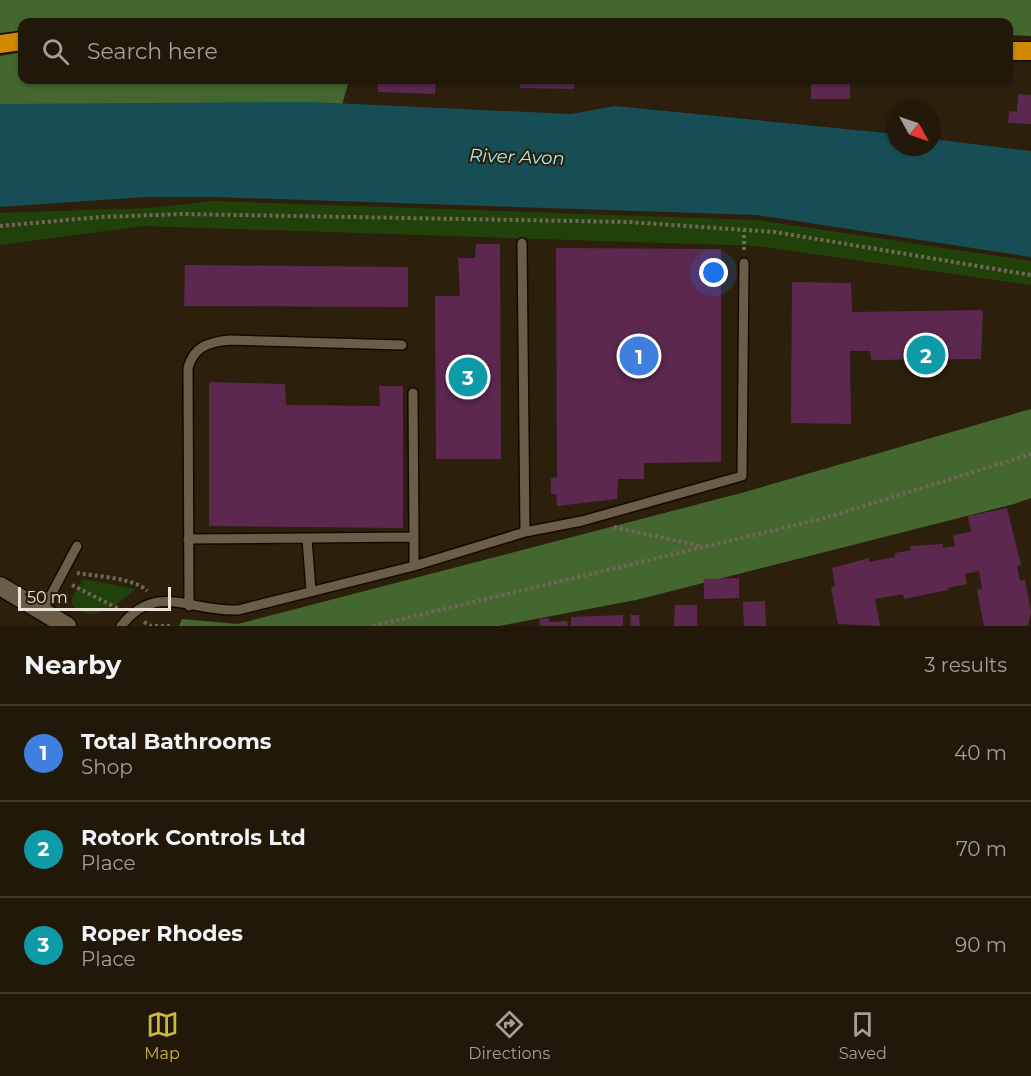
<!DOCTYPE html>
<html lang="en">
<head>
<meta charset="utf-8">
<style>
	:root { --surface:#21180a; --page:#292113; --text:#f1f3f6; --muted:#a2a09c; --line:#3e372b; --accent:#caba3a }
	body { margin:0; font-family:Montserrat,sans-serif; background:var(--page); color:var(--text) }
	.compass { position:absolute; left:887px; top:102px; width:54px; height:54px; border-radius:50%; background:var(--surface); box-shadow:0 2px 4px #0004; rotate:130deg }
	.scale { position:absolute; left:18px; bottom:15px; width:153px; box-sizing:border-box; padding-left:6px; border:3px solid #ece4d8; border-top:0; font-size:16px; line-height:21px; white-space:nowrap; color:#ece4d8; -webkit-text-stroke:4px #2c200d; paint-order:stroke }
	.you { position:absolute; left:714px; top:273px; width:21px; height:21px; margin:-15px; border:4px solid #fff; border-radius:50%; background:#1a73e8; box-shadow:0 0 0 9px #1a73e833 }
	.badge { display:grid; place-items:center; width:39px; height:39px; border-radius:50%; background:var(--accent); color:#fff; font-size:20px; font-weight:700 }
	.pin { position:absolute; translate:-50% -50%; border:3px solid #fff; box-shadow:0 2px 6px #0006 }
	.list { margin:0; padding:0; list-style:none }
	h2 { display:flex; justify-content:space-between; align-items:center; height:78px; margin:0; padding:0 24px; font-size:26px }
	h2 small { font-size:20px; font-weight:400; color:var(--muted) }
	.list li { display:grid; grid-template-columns:39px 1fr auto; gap:18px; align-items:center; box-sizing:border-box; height:96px; padding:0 24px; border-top:2px solid var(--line) }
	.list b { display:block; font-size:22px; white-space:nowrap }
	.list p { margin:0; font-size:20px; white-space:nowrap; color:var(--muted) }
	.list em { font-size:20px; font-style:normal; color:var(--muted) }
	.icon { flex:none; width:33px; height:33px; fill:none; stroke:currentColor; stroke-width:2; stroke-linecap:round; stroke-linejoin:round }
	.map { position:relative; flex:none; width:1031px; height:626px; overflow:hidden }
	.search { position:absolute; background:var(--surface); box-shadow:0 2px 4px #0004; left:18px; right:18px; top:18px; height:66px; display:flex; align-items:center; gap:15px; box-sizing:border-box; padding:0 21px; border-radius:12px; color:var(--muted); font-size:22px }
	.sheet { height:366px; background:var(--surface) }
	nav { display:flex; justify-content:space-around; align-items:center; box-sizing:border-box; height:84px; border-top:2px solid var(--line); background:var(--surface); font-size:16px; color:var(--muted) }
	nav a { display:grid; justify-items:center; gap:3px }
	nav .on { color:var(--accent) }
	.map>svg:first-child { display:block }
</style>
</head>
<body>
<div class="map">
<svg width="1031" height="626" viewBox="0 0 1031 626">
	<rect width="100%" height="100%" fill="#2c200d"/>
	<path fill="#21410b" d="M 214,201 L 757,220 L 1031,261 L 1031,285 L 757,246 L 143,226 L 0,245 L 0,213 L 150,208 Z
		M 83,579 L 136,589 C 118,605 90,626 72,605 L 72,598 Z"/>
	<path fill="#43672e" d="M 0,0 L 1031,0 L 1031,36 L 1009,35 L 1008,22 L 22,22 L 22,31 L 0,33 Z
		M 22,52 L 22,80 L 349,80 L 339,116 L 0,117 L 0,56 Z
		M 1031,409 L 1031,498 L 1014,504 L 636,600 L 499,626 L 179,626 L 182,619 L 238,624 L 745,492 Z"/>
	<path fill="#174d55" d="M 311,102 L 571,114 L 615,106 L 896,134 L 896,147 L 932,147 L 932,139 L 1031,151 L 1031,257 L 757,215 L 213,197 L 145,197 L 0,207 L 0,104 Z"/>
	<path fill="#5c2850" d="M 378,80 L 436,80 L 435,94 L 378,92 Z
		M 521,80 L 574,80 L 574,89 L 520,88 Z
		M 811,80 L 850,80 L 850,99 L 811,99 Z
		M 1018,94 L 1031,95 L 1031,124 L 1008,123 L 1009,111 L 1017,112 Z
		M 476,244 L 500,244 L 501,459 L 436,459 L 435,296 L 460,296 L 458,258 L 475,258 Z
		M 556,248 L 721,249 L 721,462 L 644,463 L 644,479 L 618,479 L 617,499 L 557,506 L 556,494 L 551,494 L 551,478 L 557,477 Z
		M 185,265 L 408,267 L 408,307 L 184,306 Z
		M 792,282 L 851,283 L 852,312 L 983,310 L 981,359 L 871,360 L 870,351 L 850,351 L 851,424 L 791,423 Z
		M 209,382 L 285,384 L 286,405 L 380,406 L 379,386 L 403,386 L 403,528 L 209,526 Z
		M 1007,508 L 1021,565 L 1017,566 L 1020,581 L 1025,580 L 1031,612 L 1028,626 L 984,626 L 977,590 L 982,588 L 979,571 L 965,574 L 967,584 L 948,588 L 948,590 L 904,599 L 903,594 L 875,599 L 880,626 L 838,624 L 831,588 L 835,586 L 832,568 L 869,558 L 869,562 L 895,557 L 895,553 L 911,550 L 910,546 L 943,544 L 943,548 L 955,546 L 953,535 L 971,532 L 968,516 Z
		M 739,578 L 739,598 L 704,599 L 704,579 Z
		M 765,601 L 766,626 L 744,626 L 743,602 Z
		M 675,605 L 697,605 L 697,626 L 674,626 Z
		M 623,615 L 623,626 L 571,626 L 571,617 Z
		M 630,615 L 639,615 L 640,626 L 631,626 Z
		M 549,618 L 549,622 L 567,621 L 568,626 L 540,626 L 539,619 Z"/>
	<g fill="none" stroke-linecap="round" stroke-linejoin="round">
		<defs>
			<path id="lane" d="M 522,243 L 525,532
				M 413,393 L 414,537
				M 188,539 L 414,537 L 414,566
				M 307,539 L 311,590
				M 189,606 L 188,368 C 194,346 209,342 230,340 L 402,345
				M 43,610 L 77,546
				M 121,626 C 157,581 189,612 238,610 L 414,566 L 525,532 L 582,521 L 742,476 L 744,263"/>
			<path id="street" d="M 0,586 L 67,626"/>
			<path id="highway" d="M 0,44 L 22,41
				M 1008,51 L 1031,51"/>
		</defs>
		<use href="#lane" stroke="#140900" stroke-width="12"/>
		<use href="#street" stroke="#140900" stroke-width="21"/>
		<use href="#highway" stroke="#140900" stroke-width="21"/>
		<path stroke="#726757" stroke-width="4" stroke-dasharray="3 3" stroke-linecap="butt" d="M 0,226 L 100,217 L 183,214 L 628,222 L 775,232 L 1031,275
			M 744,250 L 744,231
			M 614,527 L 700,546
			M 77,573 C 94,576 136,578 147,591
			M 72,585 L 119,609
			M 144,622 L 151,626 L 173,626
			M 373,626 L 825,518 L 1031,454"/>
		<use href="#lane" stroke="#6b5d48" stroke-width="9"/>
		<use href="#street" stroke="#6b5d48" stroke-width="18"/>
		<use href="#highway" stroke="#d18900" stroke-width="18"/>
	</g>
	<g text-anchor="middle" stroke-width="4.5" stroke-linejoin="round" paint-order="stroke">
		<g font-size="18" font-style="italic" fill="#a5effb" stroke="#2c200d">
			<text transform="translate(517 157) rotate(2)" y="6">River Avon</text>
		</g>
	</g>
</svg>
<svg class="compass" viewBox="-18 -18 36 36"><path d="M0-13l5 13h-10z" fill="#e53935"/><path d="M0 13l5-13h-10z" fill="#a2a09c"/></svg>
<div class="scale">50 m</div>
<div class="you"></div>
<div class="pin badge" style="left:639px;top:356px;background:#3f7fe0">1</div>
<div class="pin badge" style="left:926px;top:355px;background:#0f9aa8">2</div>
<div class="pin badge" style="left:468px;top:377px;background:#0f9aa8">3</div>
<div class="search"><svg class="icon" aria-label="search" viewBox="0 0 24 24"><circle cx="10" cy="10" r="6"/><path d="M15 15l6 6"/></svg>Search here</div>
</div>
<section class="sheet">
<h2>Nearby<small>3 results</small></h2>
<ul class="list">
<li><span class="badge" style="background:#3f7fe0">1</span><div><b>Total Bathrooms</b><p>Shop</p></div><em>40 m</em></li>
<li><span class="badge" style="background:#0f9aa8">2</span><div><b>Rotork Controls Ltd</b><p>Place</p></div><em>70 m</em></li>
<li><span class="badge" style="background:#0f9aa8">3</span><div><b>Roper Rhodes</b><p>Place</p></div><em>90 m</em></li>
</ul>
</section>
<nav>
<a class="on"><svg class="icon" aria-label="map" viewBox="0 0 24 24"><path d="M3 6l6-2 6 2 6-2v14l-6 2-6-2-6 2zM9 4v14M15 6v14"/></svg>Map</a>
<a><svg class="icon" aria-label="directions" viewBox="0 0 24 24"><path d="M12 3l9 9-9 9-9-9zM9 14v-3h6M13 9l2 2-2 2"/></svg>Directions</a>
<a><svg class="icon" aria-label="saved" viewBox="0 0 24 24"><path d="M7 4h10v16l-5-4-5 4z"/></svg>Saved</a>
</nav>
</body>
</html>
